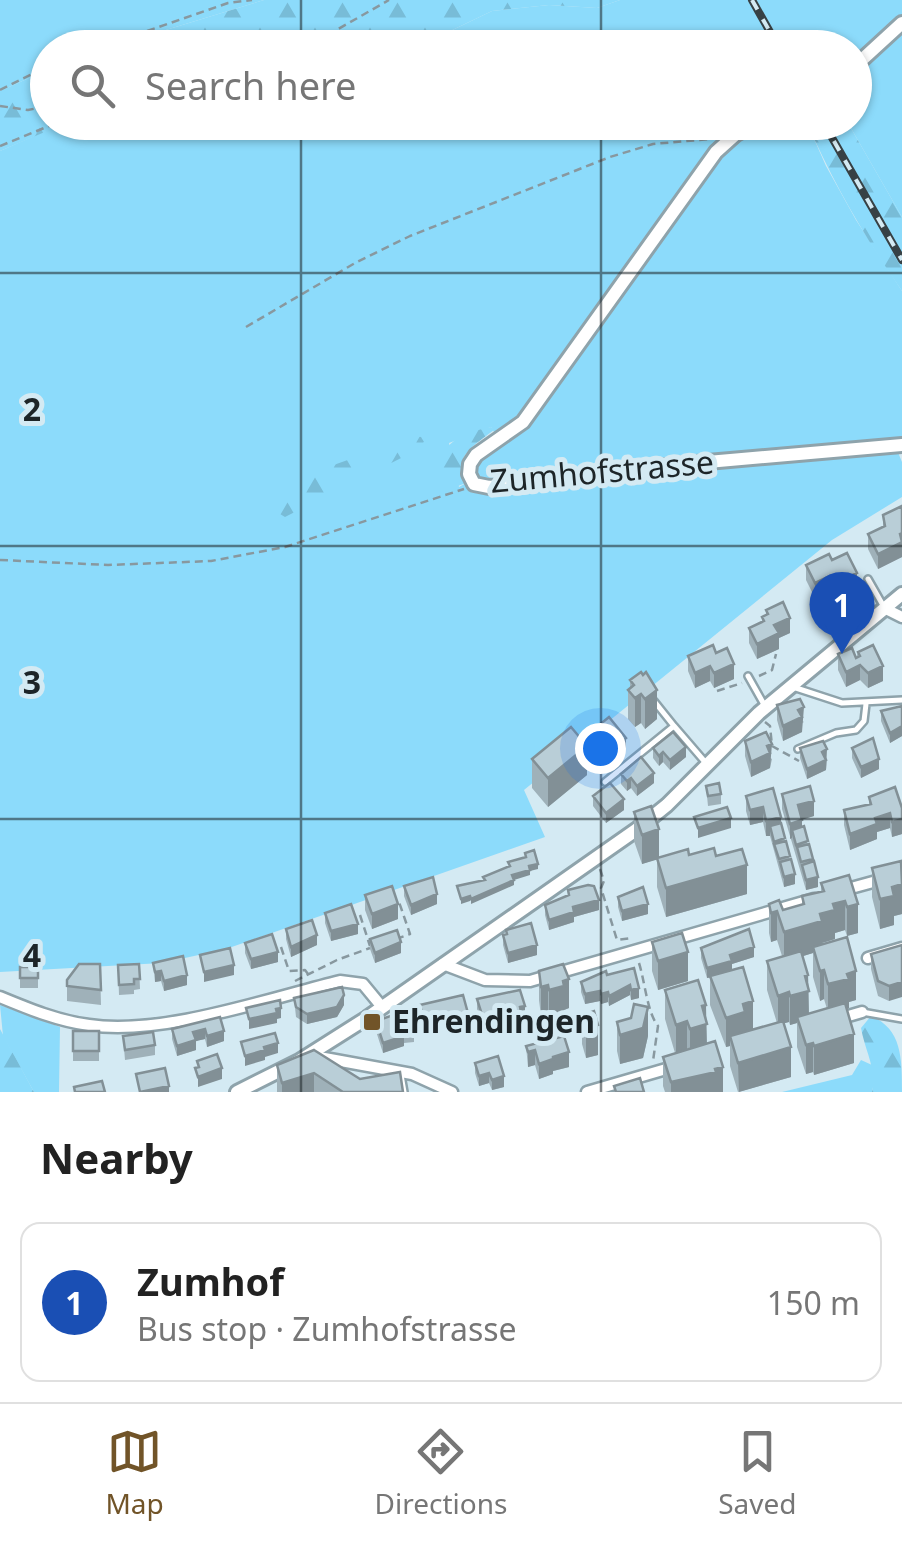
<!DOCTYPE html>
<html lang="en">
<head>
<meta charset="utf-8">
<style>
	:root { --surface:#fff; --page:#f6f6f6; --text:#222; --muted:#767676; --line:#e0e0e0; --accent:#715428 }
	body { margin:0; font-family:"Noto Sans",sans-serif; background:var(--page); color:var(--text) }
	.you { position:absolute; left:600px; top:748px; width:35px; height:35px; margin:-25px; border:8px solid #fff; border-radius:50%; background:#1a73e8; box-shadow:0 0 0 15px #1a73e833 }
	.badge { display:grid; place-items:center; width:65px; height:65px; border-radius:50%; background:var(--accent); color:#fff; font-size:32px; font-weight:700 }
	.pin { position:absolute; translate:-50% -82px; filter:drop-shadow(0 2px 5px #0008) }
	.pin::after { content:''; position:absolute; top:52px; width:35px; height:30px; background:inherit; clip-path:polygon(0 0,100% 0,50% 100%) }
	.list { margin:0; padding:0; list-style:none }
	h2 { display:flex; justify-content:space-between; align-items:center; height:130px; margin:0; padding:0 40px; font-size:42px }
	h2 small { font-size:32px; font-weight:400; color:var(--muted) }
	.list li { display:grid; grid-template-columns:65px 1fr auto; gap:30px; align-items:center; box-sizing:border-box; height:160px; margin:0 20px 20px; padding:0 20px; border:2px solid var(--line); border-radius:20px }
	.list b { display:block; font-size:38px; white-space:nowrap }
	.list p { margin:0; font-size:32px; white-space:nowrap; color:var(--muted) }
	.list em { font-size:32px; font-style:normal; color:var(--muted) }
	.icon { flex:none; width:55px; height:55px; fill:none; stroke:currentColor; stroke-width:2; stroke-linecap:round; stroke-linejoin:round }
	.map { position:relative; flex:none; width:902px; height:1092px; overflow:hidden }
	.search { position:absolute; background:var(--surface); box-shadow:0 2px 8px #0004; left:30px; right:30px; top:30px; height:110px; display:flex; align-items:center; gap:25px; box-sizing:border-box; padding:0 35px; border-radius:55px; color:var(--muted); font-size:38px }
	.sheet { height:310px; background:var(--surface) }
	nav { display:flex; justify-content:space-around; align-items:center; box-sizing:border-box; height:140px; border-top:2px solid var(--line); background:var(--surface); font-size:28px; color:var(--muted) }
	nav a { display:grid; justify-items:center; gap:5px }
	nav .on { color:var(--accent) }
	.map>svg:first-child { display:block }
</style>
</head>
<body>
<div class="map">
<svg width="902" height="1092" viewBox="0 0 902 1092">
	<defs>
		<pattern id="forest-firs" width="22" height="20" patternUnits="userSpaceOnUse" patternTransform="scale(2.5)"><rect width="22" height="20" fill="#8cdbfb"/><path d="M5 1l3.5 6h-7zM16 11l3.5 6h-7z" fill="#78bcd7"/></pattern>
	</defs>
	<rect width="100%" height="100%" fill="#d4eaf3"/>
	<path fill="#8cdbfb" d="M 0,0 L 264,0 L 110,47 L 48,48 L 47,70 L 0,91 Z
		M 620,0 L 750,0 L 777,47 L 375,48 L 442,35 L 492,11 L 549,5 L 597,8 Z
		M 756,0 L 902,0 L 902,17 L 855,59 L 854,48 L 783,47 Z
		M 902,27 L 902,217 L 848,123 L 854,122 L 855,72 Z
		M 66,122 L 751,123 L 723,140 L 519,419 L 497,437 L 491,427 L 449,443 L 459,487 L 466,483 L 470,492 L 488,495 L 574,480 L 897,450 L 902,462 L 902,497 L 832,540 L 524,790 L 545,837 L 226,949 L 162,963 L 0,972 L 0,151 Z
		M 778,123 L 807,123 L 826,166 L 856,220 L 902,291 L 902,440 L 489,485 L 475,479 L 477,461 L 524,427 L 613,300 L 636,276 L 708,168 L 734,142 Z
		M 0,1005 L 60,1027 L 59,1092 L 34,1092 L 3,1036 Z
		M 861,1060 L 872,1065 L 875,1078 L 872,1092 L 782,1092 L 852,1075 Z"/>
	<path fill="url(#forest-firs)" d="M 264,0 L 620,0 L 597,8 L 549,5 L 492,11 L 442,35 L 375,47 L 110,47 Z
		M 47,70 L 48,122 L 66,123 L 0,151 L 0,91 Z
		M 807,123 L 848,123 L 902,217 L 902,291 C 865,238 833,182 807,123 Z
		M 491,427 L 494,430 C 476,444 450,458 466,483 L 450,489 C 427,449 456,434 491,427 Z
		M 415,436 L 421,437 L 424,442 L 407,455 L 285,517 L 280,514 C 277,498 287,485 300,477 Z
		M 871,1016 C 902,1029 902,1058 902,1092 L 872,1092 C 877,1069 865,1051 861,1028 Z
		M 0,1029 L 34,1092 L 0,1092 Z"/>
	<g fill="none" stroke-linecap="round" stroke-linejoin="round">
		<defs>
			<path id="service" d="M 868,579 L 884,607
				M 748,676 L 766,708
				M 793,687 L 842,703 L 902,700
				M 654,701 L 674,726
				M 798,749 L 836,733 L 856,730 L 864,721 L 866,704
				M 605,782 L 674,726 L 705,762
				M 862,1012 L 902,1019
				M 401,1075 L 404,1092"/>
			<path id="minor" d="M 886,609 L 902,617
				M 840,891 L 902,874
				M 868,958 L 902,948
				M 443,964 L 485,980 L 530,981 L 814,899
				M 0,997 C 29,1009 58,1021 89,1025 C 162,1036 267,999 340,981 L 363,984 L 382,1007
				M 838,1019 L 862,1012
				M 319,1057 L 412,1074 L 452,1092
				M 587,1092 L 673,1067"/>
			<path id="tertiary" d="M 854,67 L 902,23
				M 759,122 L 736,134 L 716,152 L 523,422 L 476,455 L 470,464 L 469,474 L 474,484 L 489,487 L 685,464 L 902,445
				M 237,1092 L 299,1061 L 367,1018 L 636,830 L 667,805 L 759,713 L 902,594"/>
		</defs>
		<use href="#service" stroke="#8ea3ab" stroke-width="10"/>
		<use href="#minor" stroke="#8ea3ab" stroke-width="15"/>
		<use href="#tertiary" stroke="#8ea3ab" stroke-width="18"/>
		<path stroke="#88989f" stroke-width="2.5" stroke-dasharray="8 5" stroke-linecap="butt" d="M 98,48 L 228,3 L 252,0
			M 305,48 L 389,0
			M 0,90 L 48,66
			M 0,106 L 28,110 L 48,106
			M 0,146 L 49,126 L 51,122
			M 246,327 L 355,263 L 410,236 L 610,157 L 653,144 L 710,139
			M 0,560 L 108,565 L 211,561 L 285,547 L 464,489
			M 759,676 L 772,670 L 776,654
			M 717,691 L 742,683
			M 765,722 L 770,726 L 772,746 L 799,761
			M 600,869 L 604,881 L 601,888 L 617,940 L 632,938
			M 360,915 L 370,946
			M 396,939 L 410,934 L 399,902
			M 281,947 L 289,971 L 305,970 L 308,974
			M 639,963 C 645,982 647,1012 658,1026 L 653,1061
			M 295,981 L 337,960 L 370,948"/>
		<use href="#service" stroke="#fff" stroke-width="5"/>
		<use href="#minor" stroke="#fff" stroke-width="10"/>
		<use href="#tertiary" stroke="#fff" stroke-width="12"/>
		<defs>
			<path id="rail" d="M 752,0 L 779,48
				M 823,122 L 902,260"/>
		</defs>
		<use href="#rail" stroke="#374145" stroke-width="8"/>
		<use href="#rail" stroke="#d4eaf3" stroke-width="4" stroke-dasharray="11" stroke-linecap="butt"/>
	</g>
	<path fill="#9fb1b9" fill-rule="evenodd" d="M 902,506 L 902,557 L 878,569 L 868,549 L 868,534 L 883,527 L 883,515 Z
		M 832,560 L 857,588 L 834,599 L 830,591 L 815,598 L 806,580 L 806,565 Z
		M 766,610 L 790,633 L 779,638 L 779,649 L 757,659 L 749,643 L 749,628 L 762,622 L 762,617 L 766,615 Z
		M 858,652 L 883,681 L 868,688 L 860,680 L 846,687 L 838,670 L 838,654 L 856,658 Z
		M 716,653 L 734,679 L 714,688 L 710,681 L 695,688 L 688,671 L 688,656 Z
		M 641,672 L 657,719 L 645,729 L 641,723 L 635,727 L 628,719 L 628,690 L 630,688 L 630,680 Z
		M 777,705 L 804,722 L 802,723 L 802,732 L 783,741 L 777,720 Z
		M 902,706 L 902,736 L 890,743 L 881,721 L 881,711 Z
		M 598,726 L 626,748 L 615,757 L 609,749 L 604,753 L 598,744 Z
		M 745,741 L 772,759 L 770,768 L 751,777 L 745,756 Z
		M 653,748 L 686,757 L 670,770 L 663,762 L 659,766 L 653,758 Z
		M 800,748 L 827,759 L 826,770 L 807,779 L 800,758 Z
		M 852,748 L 879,769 L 861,778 L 852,758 Z
		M 532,759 L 587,775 L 548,807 L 532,788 Z
		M 621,774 L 654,783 L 637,796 L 631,788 L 627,791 L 621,784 Z
		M 706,786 L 721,794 L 721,804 L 708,806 Z
		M 895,787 L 902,834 L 892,837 L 890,828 L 877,832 L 877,839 L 850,850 L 844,825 L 844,810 L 869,804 L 869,797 Z
		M 782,794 L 814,816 L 802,819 L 802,827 L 813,862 L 818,887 L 806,890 L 782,809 Z
		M 593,796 L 624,810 L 606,823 L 593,806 Z
		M 746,796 L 781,824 L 795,884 L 784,887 L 770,836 L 766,836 L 763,822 L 750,825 L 746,811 Z
		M 634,812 L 659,857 L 689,855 L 716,856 L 747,894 L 666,917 L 657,887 L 657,859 L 642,864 L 634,841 Z
		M 902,865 L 902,914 L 894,916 L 894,925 L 880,929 L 872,897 L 872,868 Z
		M 849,875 L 858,933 L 847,936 L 845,930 L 835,933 L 835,939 L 822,943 L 822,945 L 856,1000 L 849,1002 L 849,1008 L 846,1008 L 854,1063 L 814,1075 L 813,1072 L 806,1074 L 797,1047 L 797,1023 L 790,1025 L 789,1022 L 784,1023 L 791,1077 L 738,1092 L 730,1066 L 730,1046 L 726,1047 L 710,1005 L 710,978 L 707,978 L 701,958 L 701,948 L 754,957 L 732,964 L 732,970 L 753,1030 L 777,1023 L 767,990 L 767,961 L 782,956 L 777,940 L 771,942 L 769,933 L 769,904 L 783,910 L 802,904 L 802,896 L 821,892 L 821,883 ZM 813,953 L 813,977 L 820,1001 L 824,999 L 827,1009 L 809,1014 L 808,975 L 803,956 Z
		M 404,886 L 437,904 L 411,915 L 404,896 Z
		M 568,890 L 599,910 L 574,917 L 574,922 L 549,930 L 545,915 L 545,905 L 568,896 Z
		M 365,895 L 398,919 L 372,929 L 365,910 Z
		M 618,897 L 648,914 L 622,921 L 618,907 Z
		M 325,913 L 358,934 L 331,941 L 325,923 Z
		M 286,929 L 317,945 L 291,957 L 286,939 Z
		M 506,930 L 537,955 L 508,963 L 503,945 L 503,935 L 506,934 Z
		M 370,939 L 401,953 L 375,963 L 370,949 Z
		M 652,942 L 688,981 L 658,990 L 652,971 Z
		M 245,943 L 278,962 L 251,969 L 245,953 Z
		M 902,945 L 889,1001 L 878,996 L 871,969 L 871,954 Z
		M 153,963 L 187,985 L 164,991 L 161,981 L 155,982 Z
		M 100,964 L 101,1005 L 67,1001 L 67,980 Z
		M 139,964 L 140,989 L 134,990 L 134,994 L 119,995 L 118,965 Z
		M 20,967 L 38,967 L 38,988 L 20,988 Z
		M 634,968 L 639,998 L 631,1000 L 630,995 L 609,1006 L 608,1002 L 601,1004 L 600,1001 L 585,1004 L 581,992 L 581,982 Z
		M 539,971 L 569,1008 L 564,1010 L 564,1015 L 549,1019 L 548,1014 L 541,1016 L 539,1000 Z
		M 665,990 L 706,1019 L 707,1044 L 723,1092 L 665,1092 L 663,1086 L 663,1057 L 675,1053 L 665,1019 Z
		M 463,995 L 469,1027 L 464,1028 L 463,1025 L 449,1031 L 436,1030 L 426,1036 L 420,1015 L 420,1005 Z
		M 294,998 L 344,1005 L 337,1017 L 307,1024 L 296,1017 Z
		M 477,999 L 525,1016 L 521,1017 L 521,1023 L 489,1031 L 488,1027 L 483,1028 L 477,1009 Z
		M 582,1015 L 598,1055 L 586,1058 L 582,1044 Z
		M 220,1017 L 224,1041 L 207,1047 L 205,1039 L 196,1041 L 196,1050 L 177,1056 L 172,1039 L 172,1029 Z
		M 376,1021 L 414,1032 L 414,1042 L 404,1043 L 404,1046 L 383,1053 L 376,1031 Z
		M 617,1022 L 648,1036 L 643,1058 L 620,1064 L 617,1051 Z
		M 73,1031 L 99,1031 L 99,1061 L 73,1061 Z
		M 123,1036 L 155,1045 L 155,1055 L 125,1060 Z
		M 526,1046 L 569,1067 L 553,1071 L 553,1074 L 539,1079 L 535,1065 L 528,1067 Z
		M 475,1063 L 504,1087 L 492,1090 L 489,1083 L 479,1086 L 475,1073 Z
		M 277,1065 L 360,1079 L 403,1092 L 277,1092 Z"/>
	<path fill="#829096" d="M 902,533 L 902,557 L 878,569 L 878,554 Z
		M 857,573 L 857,588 L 834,599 L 834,584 Z
		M 830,576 L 830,591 L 815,598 L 815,583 Z
		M 790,618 L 790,633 L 779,638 L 779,649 L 757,659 L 757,644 L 774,625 Z
		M 734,664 L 734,679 L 714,688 L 714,673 Z
		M 860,665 L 860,680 L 846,687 L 846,672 Z
		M 710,666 L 710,681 L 695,688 L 695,673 Z
		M 883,666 L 883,681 L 868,688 L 868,673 Z
		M 657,690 L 657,719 L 645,729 L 645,699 Z
		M 641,694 L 641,723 L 635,727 L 635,698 Z
		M 804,707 L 802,732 L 783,741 L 783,726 L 798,710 Z
		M 902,726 L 902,736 L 890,743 L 890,733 Z
		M 626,738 L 626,748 L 615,757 L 615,747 Z
		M 609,739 L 609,749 L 604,753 L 604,743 Z
		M 772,744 L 770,768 L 751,777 L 751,762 L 767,746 Z
		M 587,746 L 587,775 L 548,807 L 548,778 Z
		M 686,747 L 686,757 L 670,770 L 670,760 Z
		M 827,749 L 826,770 L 807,779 L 807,769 L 822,752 Z
		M 663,752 L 663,762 L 659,766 L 659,756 Z
		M 879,759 L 879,769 L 861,778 L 861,767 Z
		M 654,773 L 654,783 L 637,796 L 637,786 Z
		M 631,778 L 631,788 L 627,791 L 627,781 Z
		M 624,799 L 624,810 L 606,823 L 606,813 Z
		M 814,801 L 814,816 L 798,821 L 798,805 Z
		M 763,807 L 763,822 L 750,825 L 750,810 Z
		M 890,813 L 890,828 L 877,832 L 877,839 L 850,850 L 850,834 L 875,818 Z
		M 781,817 L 781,832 L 770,826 L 770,836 L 766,836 L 766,821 Z
		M 731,818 L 731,828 L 698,838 L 698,828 Z
		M 902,819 L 902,834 L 892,837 L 892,822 Z
		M 802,820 L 802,835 L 792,830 L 792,838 L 790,839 L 790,824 Z
		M 659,829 L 659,859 L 642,864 L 642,835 Z
		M 538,864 L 538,869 L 530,871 L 530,875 L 514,880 L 514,885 L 471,904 L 471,899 L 529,866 Z
		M 747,865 L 747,894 L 666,917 L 666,888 Z
		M 795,874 L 795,884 L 784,887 L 784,877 Z
		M 818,877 L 818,887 L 806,890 L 806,880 Z
		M 902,884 L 902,914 L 894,916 L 894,925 L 880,929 L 880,899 L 892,887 Z
		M 437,894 L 437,904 L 411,915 L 411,905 Z
		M 470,896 L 470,901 L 461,904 L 461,899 Z
		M 599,900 L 599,910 L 574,917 L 574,922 L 549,930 L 549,920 L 573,907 Z
		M 845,901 L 845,930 L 835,933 L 835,939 L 822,943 L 822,950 L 813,947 L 813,953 L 784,962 L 784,932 L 820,914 L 833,904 Z
		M 398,904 L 398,919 L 372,929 L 372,914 Z
		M 648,904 L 648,914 L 622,921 L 622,911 Z
		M 858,904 L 858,933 L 847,936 L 847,907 Z
		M 777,911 L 777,940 L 771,942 L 771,913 Z
		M 358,924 L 358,934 L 331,941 L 331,931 Z
		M 317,935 L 317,945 L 291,957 L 291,947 Z
		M 401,942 L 401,953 L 375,963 L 375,953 Z
		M 537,945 L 537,955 L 508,963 L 508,953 Z
		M 754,947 L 754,957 L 732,964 L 732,971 L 707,978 L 707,968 L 730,955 Z
		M 278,952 L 278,962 L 251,969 L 251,959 Z
		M 688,952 L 688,981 L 658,990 L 658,961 Z
		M 234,965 L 234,975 L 204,982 L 204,972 Z
		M 824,970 L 824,999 L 820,1001 L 820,971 Z
		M 161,971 L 161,981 L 155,982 L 155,972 Z
		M 856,971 L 856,1000 L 849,1002 L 849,1008 L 828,1014 L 828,984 L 847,974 Z
		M 187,975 L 187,985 L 164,991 L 164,981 Z
		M 808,975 L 809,1020 L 797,1017 L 797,1023 L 790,1025 L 790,996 L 805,976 Z
		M 569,979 L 569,1008 L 564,1010 L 564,1015 L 549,1019 L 549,990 L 563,981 Z
		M 902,982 L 902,997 L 889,1001 L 889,986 Z
		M 548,985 L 548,1014 L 541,1016 L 541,987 Z
		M 630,985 L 630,995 L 609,1006 L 609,996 Z
		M 639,988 L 639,998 L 631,1000 L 631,990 Z
		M 600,991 L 600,1001 L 585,1004 L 585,994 Z
		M 608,992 L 608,1002 L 601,1004 L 601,994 Z
		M 789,992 L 789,1022 L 778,1025 L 778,996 Z
		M 344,995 L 344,1005 L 337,1017 L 307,1024 L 307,1014 Z
		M 753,1001 L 753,1030 L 730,1036 L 730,1046 L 726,1047 L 726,1018 L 743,1004 Z
		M 706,1005 L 707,1053 L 690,1058 L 690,1029 L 702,1006 Z
		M 525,1006 L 525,1016 L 521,1017 L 521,1023 L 489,1031 L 489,1021 Z
		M 648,1007 L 648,1036 L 643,1058 L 620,1064 L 620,1035 Z
		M 281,1008 L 281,1018 L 277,1019 L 277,1023 L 249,1029 L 249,1019 Z
		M 463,1015 L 463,1025 L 449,1031 L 449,1021 Z
		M 469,1017 L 469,1027 L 464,1028 L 464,1018 Z
		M 488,1017 L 488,1027 L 483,1028 L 483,1018 Z
		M 436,1020 L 436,1030 L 426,1036 L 426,1026 Z
		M 687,1021 L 687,1050 L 676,1054 L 676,1025 Z
		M 598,1025 L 598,1055 L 586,1058 L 586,1029 Z
		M 205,1029 L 205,1039 L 196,1041 L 196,1050 L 177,1056 L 177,1046 L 193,1032 Z
		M 224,1031 L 224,1041 L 207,1047 L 207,1036 Z
		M 854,1034 L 854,1063 L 814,1075 L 814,1046 Z
		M 404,1036 L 404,1046 L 383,1053 L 383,1043 Z
		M 278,1043 L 278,1053 L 265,1057 L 265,1060 L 245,1066 L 245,1056 L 264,1047 Z
		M 813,1043 L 813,1072 L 806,1074 L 806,1045 Z
		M 791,1047 L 791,1077 L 739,1092 L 738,1063 Z
		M 535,1050 L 535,1065 L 528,1067 L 528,1052 Z
		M 569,1052 L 569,1067 L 553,1071 L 553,1074 L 539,1079 L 539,1064 L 553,1057 Z
		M 723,1067 L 723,1092 L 671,1092 L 671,1082 Z
		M 222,1068 L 222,1079 L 198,1087 L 198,1077 Z
		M 314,1073 L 314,1092 L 282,1092 L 282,1083 Z
		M 489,1073 L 489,1083 L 479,1086 L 479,1076 Z
		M 504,1076 L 504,1087 L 492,1090 L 492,1080 Z
		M 169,1086 L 169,1092 L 143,1092 Z"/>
	<path fill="#b9ced7" stroke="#829096" stroke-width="2.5" d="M 902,506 L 902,533 L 900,534 L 902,542 L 878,554 L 868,534 L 885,526 L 883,515 Z
		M 847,553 L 857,573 L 834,584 L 830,576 L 815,583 L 806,565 L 829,554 L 832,560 Z
		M 783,602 L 790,618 L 774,625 L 779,633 L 757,644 L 749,628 L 764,621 L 762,617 L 768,614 L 766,610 Z
		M 713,645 L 716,653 L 727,648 L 734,664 L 714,673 L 710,666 L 695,673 L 688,656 Z
		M 873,645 L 883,666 L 868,673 L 860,665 L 846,672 L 838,654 L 852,648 L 856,658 L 860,656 L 858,652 Z
		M 641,672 L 643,675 L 646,672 L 657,690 L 645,699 L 641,694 L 635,698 L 628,690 L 634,685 L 630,680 Z
		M 800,699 L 804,707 L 798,710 L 802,717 L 783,726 L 777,705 Z
		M 902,706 L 902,726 L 890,733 L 881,711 Z
		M 609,717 L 626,738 L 615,747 L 609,739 L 604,743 L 598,734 L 602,731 L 598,726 Z
		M 571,727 L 587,746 L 548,778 L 532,759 Z
		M 673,732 L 686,747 L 670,760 L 663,752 L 659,756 L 653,748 Z
		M 766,732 L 772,744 L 767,746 L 770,753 L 751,762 L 745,741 Z
		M 873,738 L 879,759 L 861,767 L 852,748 Z
		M 823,741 L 827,749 L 822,752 L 826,760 L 807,769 L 800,748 Z
		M 641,757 L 654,773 L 637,786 L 631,778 L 627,781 L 621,774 Z
		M 610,783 L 624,799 L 606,813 L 593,796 Z
		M 719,783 L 721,794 L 708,796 L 706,786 Z
		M 810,786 L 814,801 L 798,805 L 802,820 L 790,824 L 782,794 Z
		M 895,787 L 902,808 L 902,819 L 892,822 L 890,813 L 875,818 L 877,824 L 850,834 L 844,810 L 871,804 L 869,797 Z
		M 773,788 L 781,817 L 766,821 L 763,807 L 750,810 L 746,796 Z
		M 651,806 L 659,829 L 642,835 L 634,812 Z
		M 727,807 L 731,818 L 698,828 L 694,817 Z
		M 781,823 L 785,838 L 774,842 L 770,826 Z
		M 804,826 L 808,841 L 796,845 L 792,830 Z
		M 786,841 L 790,856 L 779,859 L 774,844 Z
		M 809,844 L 813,859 L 801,862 L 797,847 Z
		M 714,848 L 716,856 L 742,849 L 747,865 L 666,888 L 657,858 L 688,849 L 689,855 Z
		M 534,850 L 538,864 L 529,866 L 530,870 L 512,875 L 514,880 L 471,899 L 470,896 L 461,899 L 457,886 L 485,880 L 483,877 L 510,866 L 508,862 L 526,857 L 525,853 Z
		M 791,859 L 795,874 L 784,877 L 780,862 Z
		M 814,861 L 818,877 L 806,880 L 802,865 Z
		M 901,861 L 902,884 L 892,887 L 894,896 L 880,899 L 872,868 Z
		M 849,875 L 858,904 L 847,907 L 845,901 L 833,904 L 835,910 L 820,914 L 822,921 L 784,932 L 777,911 L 771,913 L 769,904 L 779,900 L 783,910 L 804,904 L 802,896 L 824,891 L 821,883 Z
		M 433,877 L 437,894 L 411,905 L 404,886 Z
		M 588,885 L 594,886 L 599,900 L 573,907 L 574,912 L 549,920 L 545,905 L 569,895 L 568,890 Z
		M 392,886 L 398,904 L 372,914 L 365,895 Z
		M 643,887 L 648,904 L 622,911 L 618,897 Z
		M 351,904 L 358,924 L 331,931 L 325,913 Z
		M 312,920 L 317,935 L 291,947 L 286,929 Z
		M 531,923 L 537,945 L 508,953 L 503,935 L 507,934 L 506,930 Z
		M 749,929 L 754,947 L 730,955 L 732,961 L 707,968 L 701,948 Z
		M 397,930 L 401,942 L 375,953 L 370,939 Z
		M 682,933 L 688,952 L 658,961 L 652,942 Z
		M 272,934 L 278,952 L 251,959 L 245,943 Z
		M 847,937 L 856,971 L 847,974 L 849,979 L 828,984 L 824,970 L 820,971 L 813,947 Z
		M 902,945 L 902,982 L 889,986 L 878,981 L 871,954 Z
		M 230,948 L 234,965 L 204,972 L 200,955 Z
		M 801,951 L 808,975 L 805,976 L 809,991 L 790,996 L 789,992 L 778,996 L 767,961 Z
		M 183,956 L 187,975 L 164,981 L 161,971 L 155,972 L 153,963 Z
		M 79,964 L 100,964 L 101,990 L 67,986 L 67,980 Z
		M 139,964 L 140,979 L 134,979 L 134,984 L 119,985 L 118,965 Z
		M 563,964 L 569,979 L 563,981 L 564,986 L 549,990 L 548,985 L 541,987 L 539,971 Z
		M 20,967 L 38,967 L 38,978 L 20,978 Z
		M 743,967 L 753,1001 L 743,1004 L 745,1012 L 726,1018 L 710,976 Z
		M 634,968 L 639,988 L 631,990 L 630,985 L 609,996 L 608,992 L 601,994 L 600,991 L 585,994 L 581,982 L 606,971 L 607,975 Z
		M 698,980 L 706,1005 L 702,1006 L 707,1024 L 690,1029 L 687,1021 L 676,1025 L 665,990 Z
		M 342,987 L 344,995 L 337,1007 L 307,1014 L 296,1007 L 294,998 Z
		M 520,990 L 525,1006 L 520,1007 L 521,1012 L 489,1021 L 488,1017 L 483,1018 L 477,999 Z
		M 463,995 L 469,1017 L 464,1018 L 463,1015 L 449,1021 L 436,1020 L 426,1026 L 420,1005 Z
		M 280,1000 L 281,1008 L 276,1009 L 277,1013 L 249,1019 L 246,1008 Z
		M 845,1003 L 854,1034 L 814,1046 L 813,1043 L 806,1045 L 797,1017 Z
		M 634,1004 L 648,1007 L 643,1028 L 620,1035 L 617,1022 L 631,1018 Z
		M 408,1010 L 414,1032 L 403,1033 L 404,1036 L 383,1043 L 376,1021 Z
		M 594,1011 L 598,1025 L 586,1029 L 582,1015 Z
		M 220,1017 L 224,1031 L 207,1036 L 205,1029 L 193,1032 L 196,1040 L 177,1046 L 172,1029 Z
		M 783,1021 L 791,1047 L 738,1063 L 730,1036 Z
		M 73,1031 L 99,1031 L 99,1051 L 73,1051 Z
		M 153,1032 L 155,1045 L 125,1050 L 123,1036 Z
		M 275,1033 L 278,1043 L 264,1047 L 265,1050 L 245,1056 L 241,1042 Z
		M 564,1036 L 569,1052 L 553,1057 L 553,1059 L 539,1064 L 535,1050 L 528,1052 L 526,1046 Z
		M 715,1041 L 723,1067 L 715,1069 L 716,1072 L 671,1082 L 663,1057 Z
		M 314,1050 L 360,1079 L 400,1072 L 403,1092 L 343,1092 L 314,1073 L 282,1083 L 277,1065 Z
		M 217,1054 L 222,1068 L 198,1077 L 195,1068 L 199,1067 L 197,1061 Z
		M 498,1056 L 504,1076 L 492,1080 L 489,1073 L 479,1076 L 475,1063 Z
		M 165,1068 L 169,1086 L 140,1092 L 136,1074 Z
		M 640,1078 L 644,1092 L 616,1092 L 614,1086 Z
		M 102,1081 L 105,1092 L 75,1092 L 74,1087 Z"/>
	<path fill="none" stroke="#1d2528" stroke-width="2.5" stroke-opacity="0.55" d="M 301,0 L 301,48M 601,0 L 601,48M 301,122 L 301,1092M 601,122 L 601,1092M 0,273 L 902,273M 0,546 L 902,546M 0,819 L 902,819"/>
	<rect fill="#715428" stroke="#d4eaf3" stroke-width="4" x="362" y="1012" width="20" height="20" rx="5"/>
	<g text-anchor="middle" stroke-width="10" stroke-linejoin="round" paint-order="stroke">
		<g font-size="32" fill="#1d2528" stroke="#d4eaf3">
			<text transform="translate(602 472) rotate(-5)" y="11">Zumhofstrasse</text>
		</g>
		<g font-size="32" font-weight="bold" fill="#1d2528" stroke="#d4eaf3" text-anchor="start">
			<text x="392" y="1033">Ehrendingen</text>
		</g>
	</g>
	<g font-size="32" text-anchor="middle" font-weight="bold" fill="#1d2528" stroke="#d4eaf3" stroke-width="10" stroke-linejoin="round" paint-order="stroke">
		<text x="32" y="421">2</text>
		<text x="32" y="694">3</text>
		<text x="32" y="967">4</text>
	</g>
</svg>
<div class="you"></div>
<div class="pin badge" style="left:842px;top:654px;background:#1a4fb4">1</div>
<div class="search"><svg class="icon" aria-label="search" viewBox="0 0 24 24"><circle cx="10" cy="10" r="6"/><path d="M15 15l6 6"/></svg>Search here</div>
</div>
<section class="sheet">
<h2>Nearby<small></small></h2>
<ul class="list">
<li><span class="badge" style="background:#1a4fb4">1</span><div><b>Zumhof</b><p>Bus stop · Zumhofstrasse</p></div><em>150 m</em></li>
</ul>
</section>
<nav>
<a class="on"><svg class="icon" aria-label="map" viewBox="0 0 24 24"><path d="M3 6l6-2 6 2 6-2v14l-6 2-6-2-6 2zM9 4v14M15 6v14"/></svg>Map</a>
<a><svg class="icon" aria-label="directions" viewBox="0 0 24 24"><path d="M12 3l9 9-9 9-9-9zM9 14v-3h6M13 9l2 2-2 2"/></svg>Directions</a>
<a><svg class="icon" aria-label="saved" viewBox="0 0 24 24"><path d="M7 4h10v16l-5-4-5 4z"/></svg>Saved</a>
</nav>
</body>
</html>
